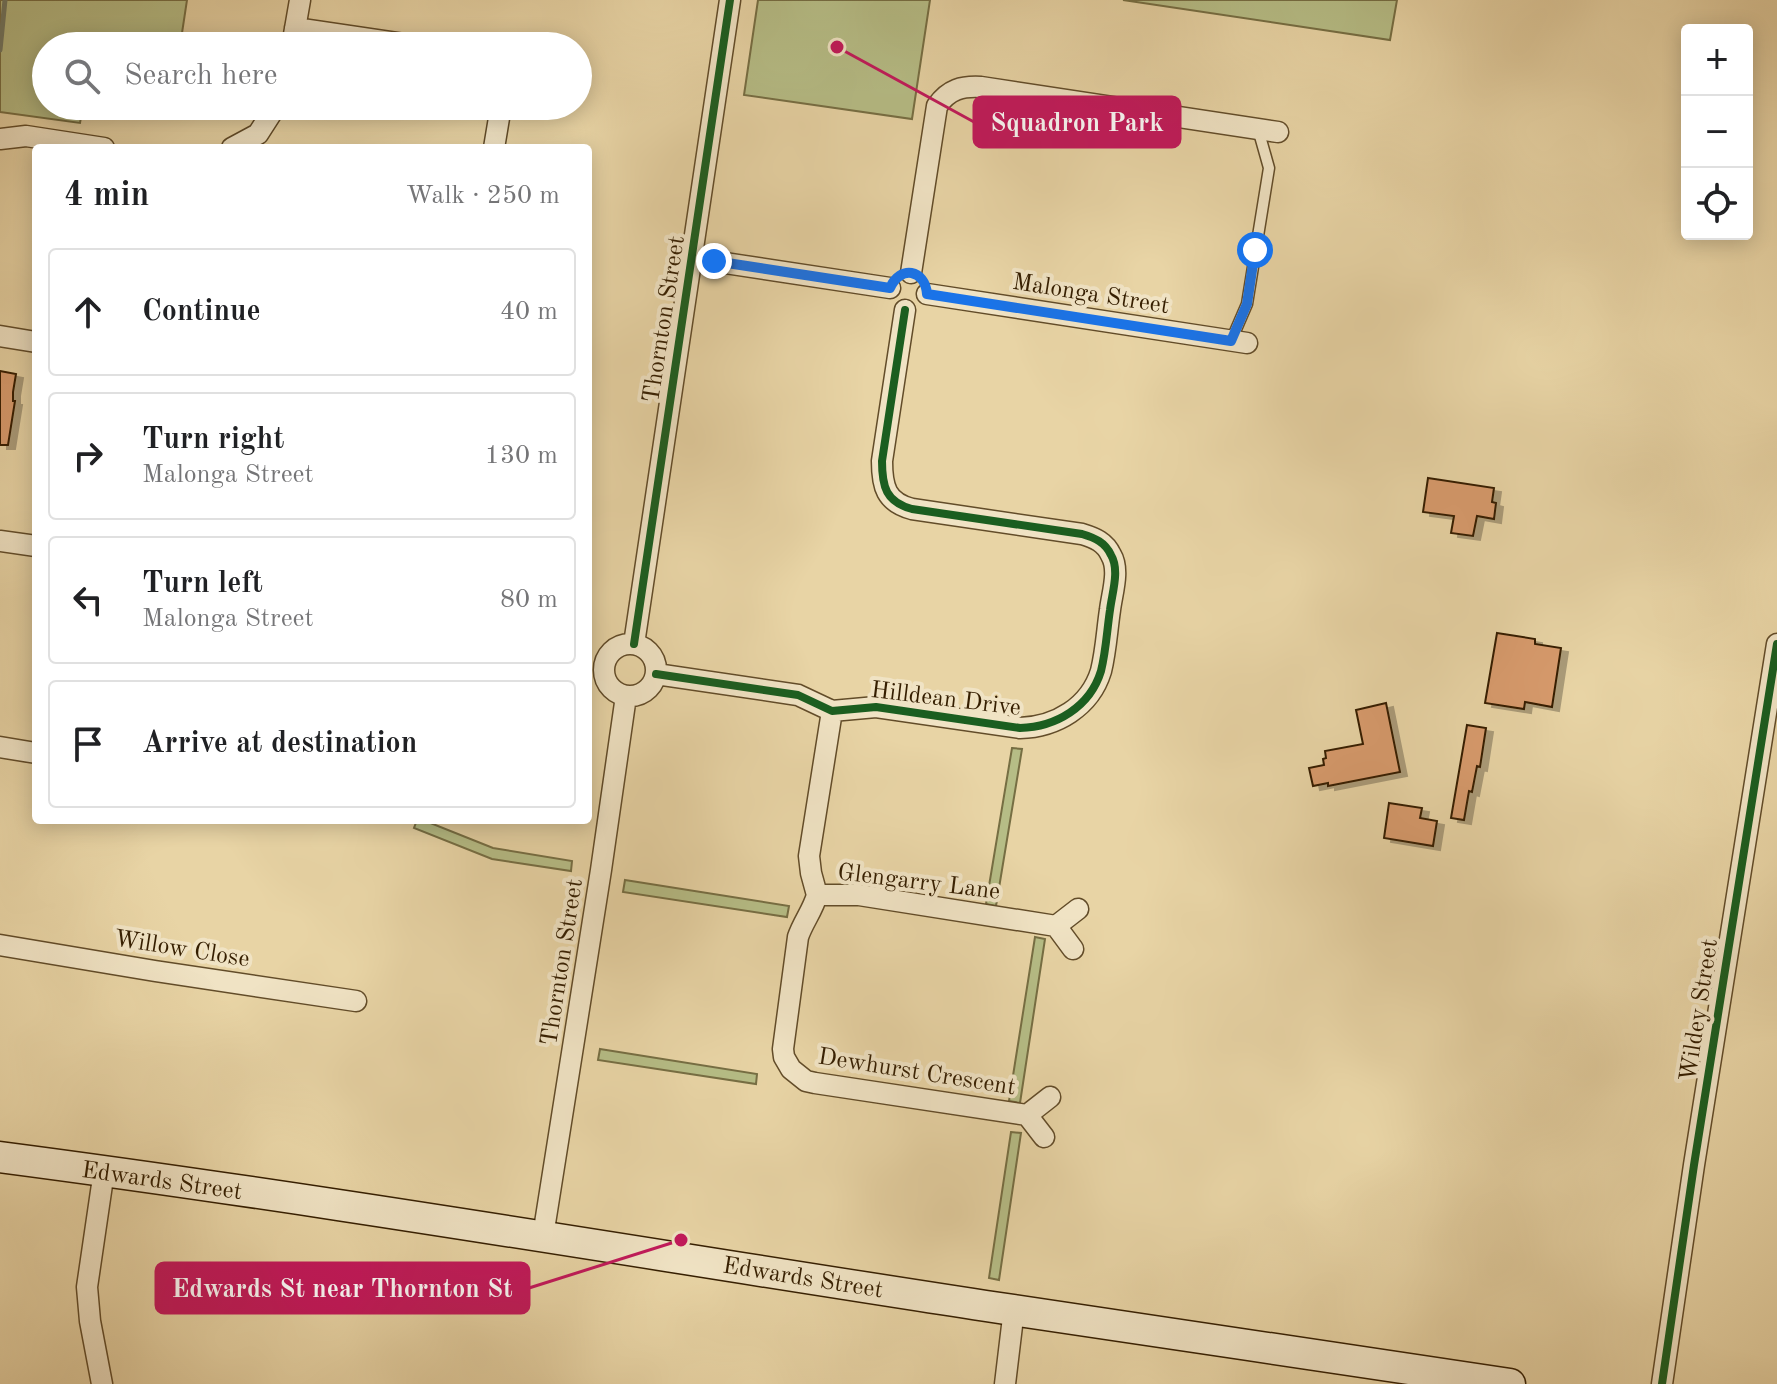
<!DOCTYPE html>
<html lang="en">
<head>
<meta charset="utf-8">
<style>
	:root { --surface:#fff; --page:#f6f6f6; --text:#202124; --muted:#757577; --line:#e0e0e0 }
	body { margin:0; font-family:"Old Standard TT",serif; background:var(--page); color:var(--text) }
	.controls { position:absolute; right:24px; top:24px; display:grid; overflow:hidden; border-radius:8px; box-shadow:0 4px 20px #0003 }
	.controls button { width:72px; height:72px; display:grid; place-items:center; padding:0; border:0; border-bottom:2px solid var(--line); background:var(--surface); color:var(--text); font:40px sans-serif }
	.stop { position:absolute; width:24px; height:24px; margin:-18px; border:6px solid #1a73e8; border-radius:50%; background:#fff }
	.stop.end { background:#1a73e8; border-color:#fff; box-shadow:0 2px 8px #0008 }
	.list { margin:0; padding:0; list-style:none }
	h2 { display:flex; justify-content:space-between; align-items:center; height:104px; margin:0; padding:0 32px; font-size:34px }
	h2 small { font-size:26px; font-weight:400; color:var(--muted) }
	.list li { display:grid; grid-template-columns:52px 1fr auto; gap:24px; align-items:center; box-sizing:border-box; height:128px; margin:0 16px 16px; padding:0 16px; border:2px solid var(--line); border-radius:8px }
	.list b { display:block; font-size:30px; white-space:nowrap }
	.list p { margin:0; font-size:26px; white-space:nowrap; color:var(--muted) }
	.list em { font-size:26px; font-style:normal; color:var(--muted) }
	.icon { flex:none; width:44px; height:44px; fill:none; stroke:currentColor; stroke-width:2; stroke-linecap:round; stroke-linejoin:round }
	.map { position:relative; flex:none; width:1777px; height:1384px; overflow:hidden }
	.search { position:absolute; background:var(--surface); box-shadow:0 4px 20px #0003; left:32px; top:32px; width:560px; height:88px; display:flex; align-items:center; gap:20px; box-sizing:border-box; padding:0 28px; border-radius:44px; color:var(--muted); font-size:30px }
	.panel { position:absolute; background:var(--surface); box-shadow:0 4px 20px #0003; left:32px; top:144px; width:560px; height:680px; border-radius:8px }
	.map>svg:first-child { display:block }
</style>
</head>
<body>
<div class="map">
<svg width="1777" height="1384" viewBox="0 0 1777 1384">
	<defs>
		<filter id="shadow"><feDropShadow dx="7" dy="4" stdDeviation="0" flood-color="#0004"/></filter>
	</defs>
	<rect width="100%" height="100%" fill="#e8d4a5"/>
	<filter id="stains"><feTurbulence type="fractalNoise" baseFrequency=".0025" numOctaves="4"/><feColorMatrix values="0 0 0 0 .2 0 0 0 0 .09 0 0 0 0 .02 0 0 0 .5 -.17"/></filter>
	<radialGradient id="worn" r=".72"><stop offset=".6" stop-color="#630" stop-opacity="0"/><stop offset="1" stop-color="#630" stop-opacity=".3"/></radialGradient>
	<path fill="#b6bd86" stroke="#766e43" stroke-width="2" d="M 0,0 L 187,0 L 182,33 L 152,45 L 94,36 L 92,46 L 46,46 L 46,106 L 83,106 L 80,123 L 0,112 Z
		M 758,0 L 930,0 L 912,119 L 744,95 Z
		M 1123,0 L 1397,0 L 1390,40 Z
		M 1012,748 L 1022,749 L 996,906 L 986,904 Z
		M 417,820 L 423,820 L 493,848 L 572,861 L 571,871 L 492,859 L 414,828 Z
		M 625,880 L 789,906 L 787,917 L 623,892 Z
		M 1035,937 L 1045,939 L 1020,1103 L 1009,1101 Z
		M 600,1049 L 757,1074 L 756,1084 L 598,1060 Z
		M 1011,1132 L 1021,1133 L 999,1280 L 989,1278 Z"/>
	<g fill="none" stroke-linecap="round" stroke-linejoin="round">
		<path stroke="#707a68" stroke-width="5" d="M 0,50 L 5,0"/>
	</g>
	<path fill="#d89b6d" stroke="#351e00" stroke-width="2" filter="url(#shadow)" d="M 0,371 L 16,374 L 13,392 L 13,401 L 15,401 L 8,445 L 0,445 Z
		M 1428,478 L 1494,488 L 1492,502 L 1496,503 L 1494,519 L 1477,516 L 1473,536 L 1451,533 L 1454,516 L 1423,512 Z
		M 1497,633 L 1535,639 L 1535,644 L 1561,648 L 1552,707 L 1525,702 L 1524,709 L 1485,703 Z
		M 1386,703 L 1400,772 L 1328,786 L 1328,783 L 1313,786 L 1309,768 L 1324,765 L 1323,759 L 1326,758 L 1325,751 L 1363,744 L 1356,710 Z
		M 1467,725 L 1486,728 L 1480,767 L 1477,766 L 1472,792 L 1469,791 L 1464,820 L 1451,818 Z
		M 1389,803 L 1422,808 L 1420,818 L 1437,821 L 1433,846 L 1384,838 Z"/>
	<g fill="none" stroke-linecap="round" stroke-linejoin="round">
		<defs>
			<path id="lane" d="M 1231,341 L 1247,304 L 1269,168 L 1258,129"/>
			<path id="street" d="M 295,28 L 417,46
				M 292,46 L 300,0
				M 0,139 L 26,136 L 104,148
				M 232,148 L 258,134 L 276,106
				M 494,148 L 501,106
				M 692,258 L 890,288
				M 911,273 L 937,106 C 949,89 962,86 981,87 L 1278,132
				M 927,294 L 1247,343
				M 0,336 L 36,342
				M 0,541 L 36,546
				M 634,644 L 730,0
				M604 670a26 26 0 1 1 52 0a26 26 0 1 1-52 0Z
				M 656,674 L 798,695 L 832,711 L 876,707 L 1020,728 C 1056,727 1090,707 1101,671 C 1106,651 1107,630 1110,610 C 1112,593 1120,570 1111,555 C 1105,542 1095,538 1082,534 L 912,509 C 886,502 882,487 882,461 L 905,310
				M 0,747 L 36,753
				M 817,895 C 813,910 803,922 798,937 L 783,1049 L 784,1057 L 791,1069 L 806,1081 L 815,1083 L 1027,1115
				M 817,895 L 859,895 L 1056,926
				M 817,895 L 811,873 L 809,856 L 832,711
				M 0,945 L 155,971 L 356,1001
				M 1073,949 L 1056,926 L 1078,909
				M 1044,1137 L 1027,1115 L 1050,1097
				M 543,1236 L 601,870 L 626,696
				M 102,1384 L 90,1321 L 87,1287 L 104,1171
				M 1005,1384 L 1014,1309
				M 1662,1384 L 1694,1165 L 1777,644"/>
			<path id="secondary" d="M 0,1157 C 330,1200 658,1256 986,1306 C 1161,1332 1335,1358 1510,1384"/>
		</defs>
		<use href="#lane" stroke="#624c29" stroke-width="13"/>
		<use href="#street" stroke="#624c29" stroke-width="23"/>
		<use href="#secondary" stroke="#351e00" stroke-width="33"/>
		<use href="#lane" stroke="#f0e3c4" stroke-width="10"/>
		<use href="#street" stroke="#f0e3c4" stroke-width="20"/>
		<use href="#secondary" stroke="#f0e3c4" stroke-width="30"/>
		<defs>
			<path id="cycleway" d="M 634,644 L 730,0
				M 656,674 L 798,695 L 832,711 L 876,707 L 1020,728 C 1056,727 1090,707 1101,671 C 1106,651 1107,630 1110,610 C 1112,593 1120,570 1111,555 C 1105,542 1095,538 1082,534 L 912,509 C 886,502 882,487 882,461 L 905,310
				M 1662,1384 L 1694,1165 L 1777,644"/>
		</defs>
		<use href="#cycleway" stroke="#f0e3c4" stroke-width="13"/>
		<use href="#cycleway" stroke="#1b5e20" stroke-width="8"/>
	</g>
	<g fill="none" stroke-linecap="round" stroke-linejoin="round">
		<path stroke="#1a73e8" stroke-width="10" d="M 714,261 L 890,288 C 900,265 925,269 927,294 L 1231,341 L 1247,304 L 1255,250"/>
	</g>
	<g text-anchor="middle" stroke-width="8" stroke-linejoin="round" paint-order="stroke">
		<g font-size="24" fill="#351e00" stroke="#f0e3c4">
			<text transform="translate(1091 293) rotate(9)" y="8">Malonga Street</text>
			<text transform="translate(663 319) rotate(-81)" y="8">Thornton Street</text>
			<text transform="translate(946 698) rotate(7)" y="8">Hilldean Drive</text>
			<text transform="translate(919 881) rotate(7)" y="8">Glengarry Lane</text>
			<text transform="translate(182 948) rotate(9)" y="8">Willow Close</text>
			<text transform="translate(561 962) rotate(-81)" y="8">Thornton Street</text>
			<text transform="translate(1698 1010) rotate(-81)" y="8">Wildey Street</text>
			<text transform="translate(917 1071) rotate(9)" y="8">Dewhurst Crescent</text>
			<text transform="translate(162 1180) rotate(8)" y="8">Edwards Street</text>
			<text transform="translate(803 1277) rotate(9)" y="8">Edwards Street</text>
		</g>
	</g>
	<path fill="none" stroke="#c2185b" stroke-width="3" d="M837 47L974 122M681 1240L529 1288"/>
	<g fill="#c2185b" stroke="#f0e3c4" stroke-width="3">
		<circle cx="837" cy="47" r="8"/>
		<circle cx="681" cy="1240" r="8"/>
	</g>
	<g fill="#c2185b" stroke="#c2185b" stroke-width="3">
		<rect x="974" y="97" width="206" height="50" rx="8"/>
		<rect x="156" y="1263" width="373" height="50" rx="8"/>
	</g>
	<g font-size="26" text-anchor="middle" font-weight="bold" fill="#fff">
		<text x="1077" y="131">Squadron Park</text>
		<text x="342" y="1297">Edwards St near Thornton St</text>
	</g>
	<rect width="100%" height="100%" filter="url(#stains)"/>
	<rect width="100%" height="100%" fill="url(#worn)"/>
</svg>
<div class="controls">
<button>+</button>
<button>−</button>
<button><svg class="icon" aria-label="locate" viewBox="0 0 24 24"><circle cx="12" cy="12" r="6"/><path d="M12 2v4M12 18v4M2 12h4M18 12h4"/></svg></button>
</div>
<div class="stop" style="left:1255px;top:250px"></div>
<div class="stop end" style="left:714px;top:261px"></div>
<div class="search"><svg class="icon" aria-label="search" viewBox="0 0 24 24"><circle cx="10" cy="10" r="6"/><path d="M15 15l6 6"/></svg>Search here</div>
<section class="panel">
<h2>4 min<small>Walk · 250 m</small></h2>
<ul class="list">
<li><svg class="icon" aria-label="ahead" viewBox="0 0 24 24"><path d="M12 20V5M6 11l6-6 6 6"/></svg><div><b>Continue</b></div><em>40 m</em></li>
<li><svg class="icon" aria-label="right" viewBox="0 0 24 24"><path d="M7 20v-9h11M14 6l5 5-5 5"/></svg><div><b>Turn right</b><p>Malonga Street</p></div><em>130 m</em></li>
<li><svg class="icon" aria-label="left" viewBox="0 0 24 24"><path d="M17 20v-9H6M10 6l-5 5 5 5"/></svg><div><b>Turn left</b><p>Malonga Street</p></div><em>80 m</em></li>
<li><svg class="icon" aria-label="arrive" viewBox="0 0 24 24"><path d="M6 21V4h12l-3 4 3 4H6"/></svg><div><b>Arrive at destination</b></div></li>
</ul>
</section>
</div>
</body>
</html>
